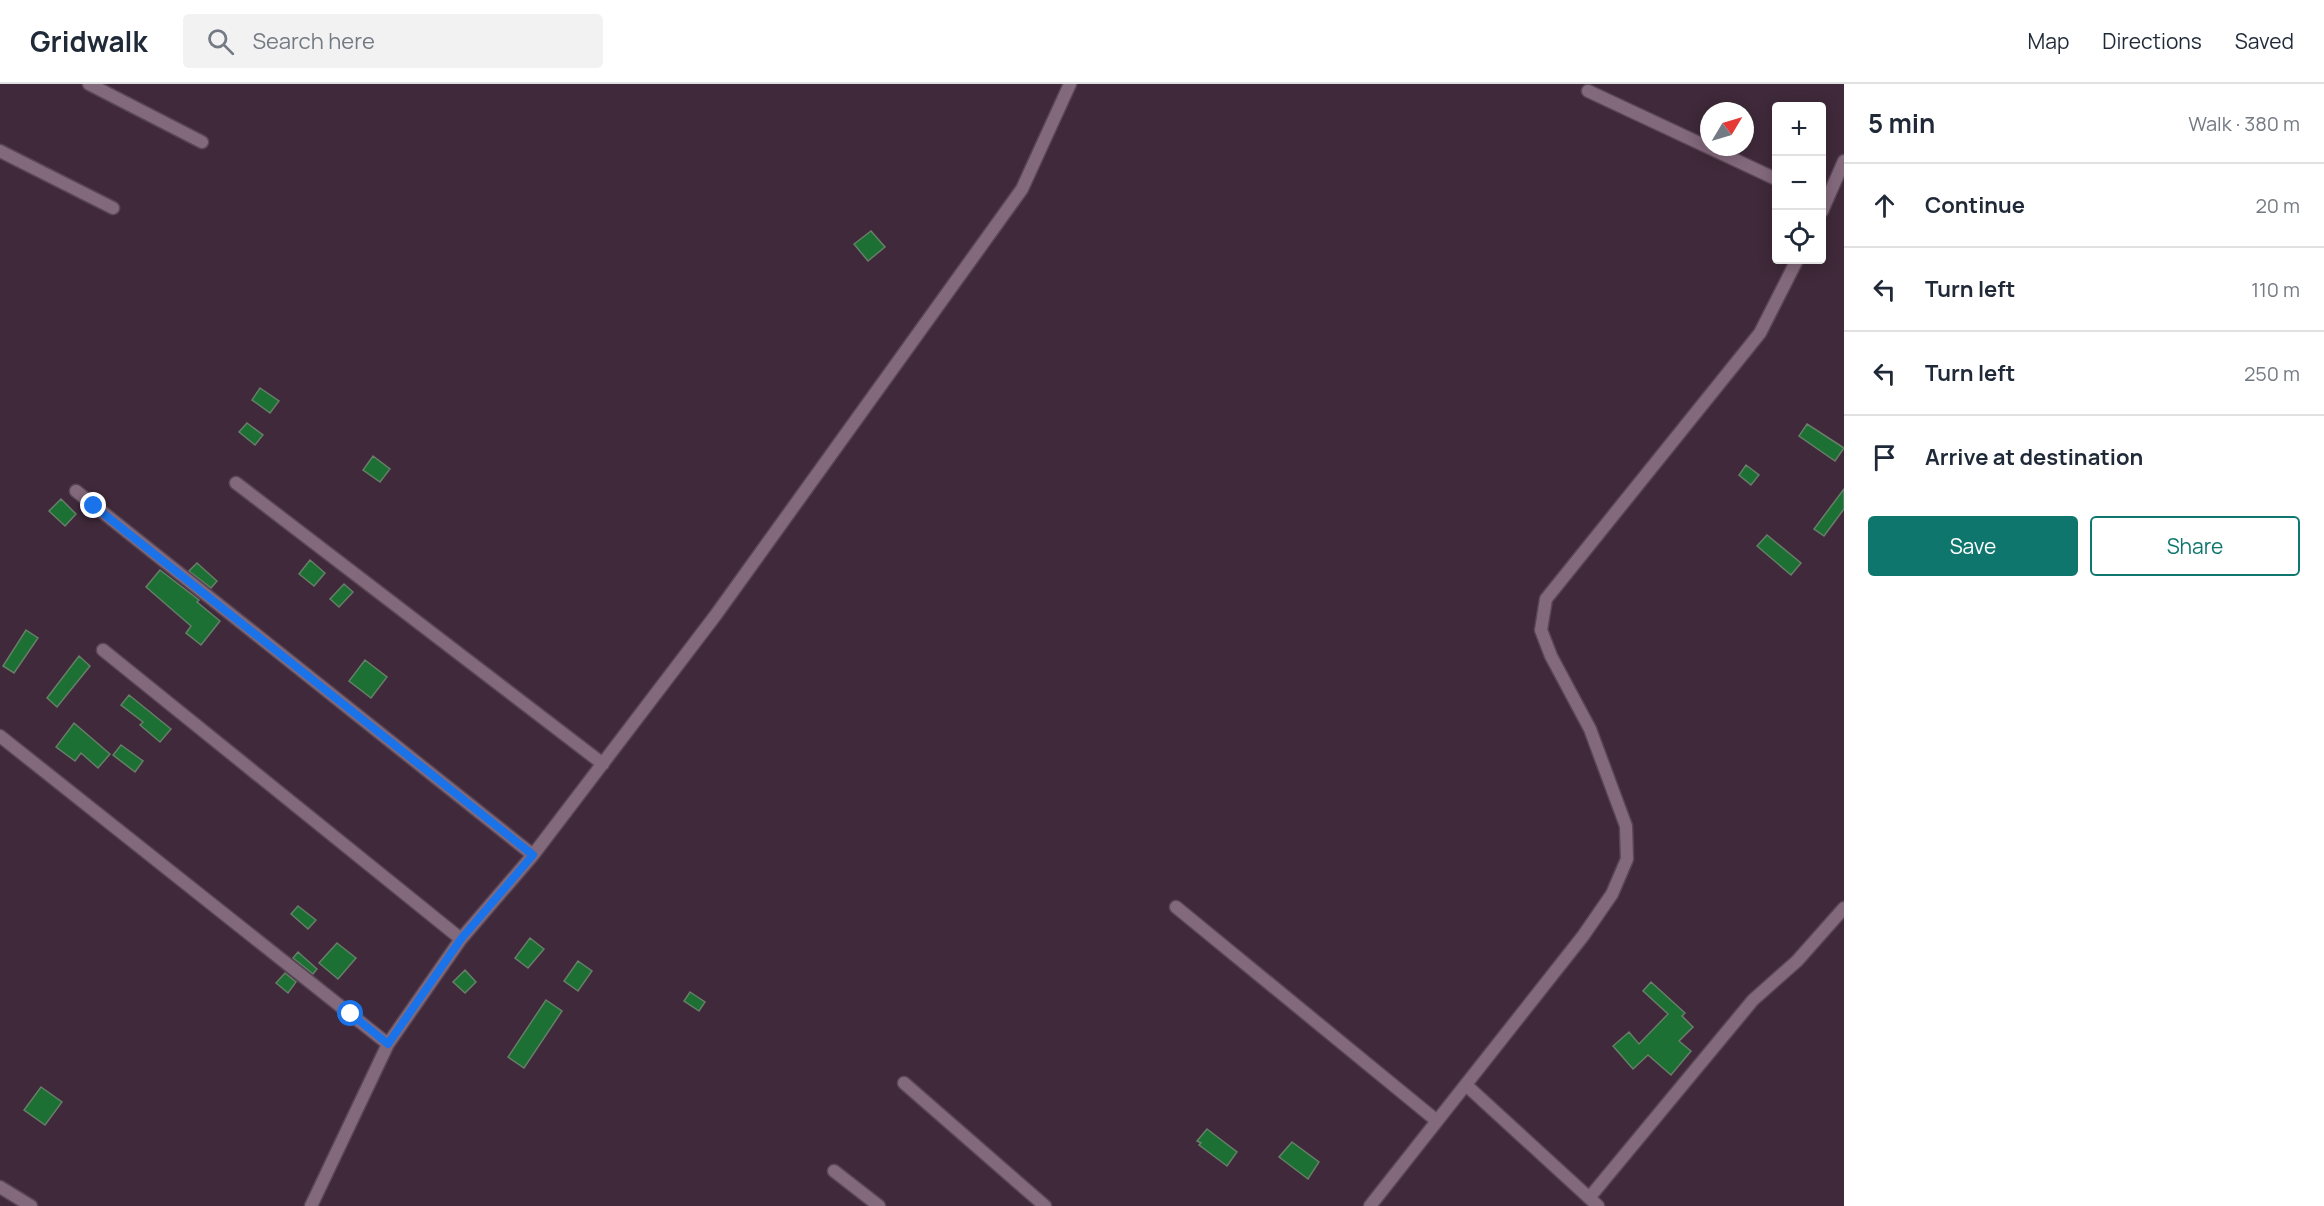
<!DOCTYPE html>
<html lang="en">
<head>
<meta charset="utf-8">
<style>
	:root { --surface:#fff; --page:#f2f2f3; --text:#1f2937; --muted:#747a83; --line:#e0e1e3; --accent:#0f766e }
	body { margin:0; font-family:Manrope,sans-serif; background:var(--page); color:var(--text) }
	.controls { position:absolute; right:18px; top:18px; display:grid; overflow:hidden; border-radius:6px; box-shadow:0 3px 15px #0003 }
	.controls button { width:54px; height:54px; display:grid; place-items:center; padding:0; border:0; border-bottom:2px solid var(--line); background:var(--surface); color:var(--text); font:30px sans-serif }
	.compass { position:absolute; left:1700px; top:18px; width:54px; height:54px; border-radius:50%; background:var(--surface); box-shadow:0 3px 15px #0003; rotate:52deg }
	.stop { position:absolute; width:18px; height:18px; margin:-14px; border:4px solid #1a73e8; border-radius:50%; background:#fff }
	.stop.end { background:#1a73e8; border-color:#fff; box-shadow:0 2px 6px #0008 }
	.list { margin:0; padding:0; list-style:none }
	h2 { display:flex; justify-content:space-between; align-items:center; height:78px; margin:0; padding:0 24px; font-size:26px }
	h2 small { font-size:20px; font-weight:400; color:var(--muted) }
	.list li { display:grid; grid-template-columns:39px 1fr auto; gap:18px; align-items:center; box-sizing:border-box; height:84px; padding:0 24px; border-top:2px solid var(--line) }
	.list b { display:block; font-size:22px; white-space:nowrap }
	.list em { font-size:20px; font-style:normal; color:var(--muted) }
	.actions { display:flex; gap:12px; padding:18px 24px }
	.actions a { flex:1; padding:14px 0; border:2px solid var(--accent); border-radius:6px; text-align:center; font-size:21px; color:var(--accent) }
	.actions .main { background:var(--accent); color:#fff }
	.icon { flex:none; width:33px; height:33px; fill:none; stroke:currentColor; stroke-width:2; stroke-linecap:round; stroke-linejoin:round }
	.map { position:relative; flex:none; width:1844px; height:1122px; overflow:hidden }
	header { display:flex; align-items:center; gap:36px; box-sizing:border-box; height:84px; padding:0 30px; background:var(--surface); border-bottom:2px solid var(--line) }
	header strong { font-size:28px }
	nav { display:flex; gap:33px; margin-inline-start:auto; font-size:21px }
	.search { width:420px; height:54px; background:var(--page); display:flex; align-items:center; gap:15px; box-sizing:border-box; padding:0 21px; border-radius:6px; color:var(--muted); font-size:22px }
	main { display:flex }
	aside { flex:1; background:var(--surface) }
	.map>svg:first-child { display:block }
</style>
</head>
<body>
<header>
<strong>Gridwalk</strong>
<div class="search"><svg class="icon" aria-label="search" viewBox="0 0 24 24"><circle cx="10" cy="10" r="6"/><path d="M15 15l6 6"/></svg>Search here</div>
<nav><a>Map</a><a>Directions</a><a>Saved</a></nav>
</header>
<main>
<div class="map">
<svg width="1844" height="1122" viewBox="0 0 1844 1122">
	<rect width="100%" height="100%" fill="#3f293a"/>
	<path fill="#1d7034" stroke="#677e69" stroke-width="1.5" d="M 871,147 L 885,163 L 868,177 L 854,160 Z
		M 260,304 L 279,317 L 270,329 L 252,316 Z
		M 247,339 L 263,351 L 255,361 L 239,348 Z
		M 1807,340 L 1844,364 L 1835,377 L 1799,352 Z
		M 373,372 L 390,385 L 380,398 L 363,386 Z
		M 1746,381 L 1759,391 L 1751,401 L 1739,391 Z
		M 1844,405 L 1844,425 L 1824,452 L 1814,445 Z
		M 61,415 L 76,430 L 65,442 L 49,427 Z
		M 1767,451 L 1801,479 L 1791,491 L 1757,462 Z
		M 310,476 L 325,489 L 314,502 L 299,490 Z
		M 197,479 L 217,497 L 211,504 L 189,487 Z
		M 160,486 L 199,516 L 197,518 L 220,537 L 201,561 L 186,549 L 191,542 L 146,503 Z
		M 344,500 L 353,508 L 339,523 L 330,515 Z
		M 26,546 L 38,554 L 14,589 L 3,582 Z
		M 79,572 L 90,582 L 57,623 L 47,614 Z
		M 365,576 L 387,593 L 371,614 L 349,597 Z
		M 129,611 L 171,645 L 160,658 L 140,641 L 143,638 L 121,621 Z
		M 74,639 L 110,670 L 98,684 L 81,669 L 75,677 L 56,663 Z
		M 121,661 L 143,677 L 135,688 L 113,671 Z
		M 298,822 L 316,836 L 308,845 L 291,830 Z
		M 530,854 L 544,865 L 528,884 L 515,874 Z
		M 337,859 L 356,874 L 338,895 L 319,879 Z
		M 298,868 L 317,885 L 313,890 L 293,874 Z
		M 578,877 L 592,887 L 578,907 L 564,897 Z
		M 465,886 L 476,898 L 465,909 L 453,898 Z
		M 285,889 L 296,898 L 288,909 L 276,899 Z
		M 1651,898 L 1685,929 L 1682,932 L 1693,943 L 1679,957 L 1691,967 L 1671,991 L 1648,971 L 1633,985 L 1613,962 L 1629,948 L 1639,960 L 1668,930 L 1643,907 Z
		M 690,908 L 705,918 L 699,927 L 684,917 Z
		M 546,916 L 562,927 L 524,984 L 508,973 Z
		M 41,1003 L 62,1018 L 45,1041 L 24,1026 Z
		M 1207,1045 L 1237,1068 L 1227,1082 L 1199,1061 L 1201,1059 L 1197,1057 Z
		M 1292,1058 L 1319,1078 L 1308,1095 L 1279,1073 Z"/>
	<g fill="none" stroke-linecap="round" stroke-linejoin="round">
		<defs>
			<path id="minor" d="M 89,0 L 202,58
				M 1588,7 L 1776,95
				M 0,67 L 113,124
				M 1822,127 L 1844,77
				M 236,399 L 603,680
				M 76,407 L 533,771
				M 103,566 L 461,855
				M 0,652 L 388,960
				M 1176,823 L 1437,1037
				M 904,999 L 1045,1122
				M 1466,1001 L 1598,1122
				M 834,1087 L 879,1122
				M 0,1103 L 31,1122
				M 1589,1114 L 1753,916 L 1797,877 L 1844,824
				M 311,1122 L 388,960 L 461,855 L 533,771 L 715,532 L 1022,105 L 1070,0
				M 1370,1122 L 1583,852 L 1612,810 L 1627,775 L 1626,742 L 1590,645 L 1551,572 L 1541,546 L 1546,515 L 1760,249 L 1797,176"/>
		</defs>
		<use href="#minor" stroke="#594655" stroke-width="15"/>
		<use href="#minor" stroke="#83697c" stroke-width="12"/>
	</g>
	<g fill="none" stroke-linecap="round" stroke-linejoin="round">
		<path stroke="#1a73e8" stroke-width="8" d="M 94,422 L 533,771 L 461,855 L 388,960 L 351,930"/>
	</g>
</svg>
<div class="controls">
<button>+</button>
<button>−</button>
<button><svg class="icon" aria-label="locate" viewBox="0 0 24 24"><circle cx="12" cy="12" r="6"/><path d="M12 2v4M12 18v4M2 12h4M18 12h4"/></svg></button>
</div>
<svg class="compass" viewBox="-18 -18 36 36"><path d="M0-13l5 13h-10z" fill="#e53935"/><path d="M0 13l5-13h-10z" fill="#747a83"/></svg>
<div class="stop" style="left:351px;top:930px"></div>
<div class="stop end" style="left:94px;top:422px"></div>
</div>
<aside>
<h2>5 min<small>Walk · 380 m</small></h2>
<ul class="list">
<li><svg class="icon" aria-label="ahead" viewBox="0 0 24 24"><path d="M12 20V5M6 11l6-6 6 6"/></svg><div><b>Continue</b></div><em>20 m</em></li>
<li><svg class="icon" aria-label="left" viewBox="0 0 24 24"><path d="M17 20v-9H6M10 6l-5 5 5 5"/></svg><div><b>Turn left</b></div><em>110 m</em></li>
<li><svg class="icon" aria-label="left" viewBox="0 0 24 24"><path d="M17 20v-9H6M10 6l-5 5 5 5"/></svg><div><b>Turn left</b></div><em>250 m</em></li>
<li><svg class="icon" aria-label="arrive" viewBox="0 0 24 24"><path d="M6 21V4h12l-3 4 3 4H6"/></svg><div><b>Arrive at destination</b></div></li>
</ul>
<div class="actions"><a class="main">Save</a><a>Share</a></div>
</aside>
</main>
</body>
</html>
